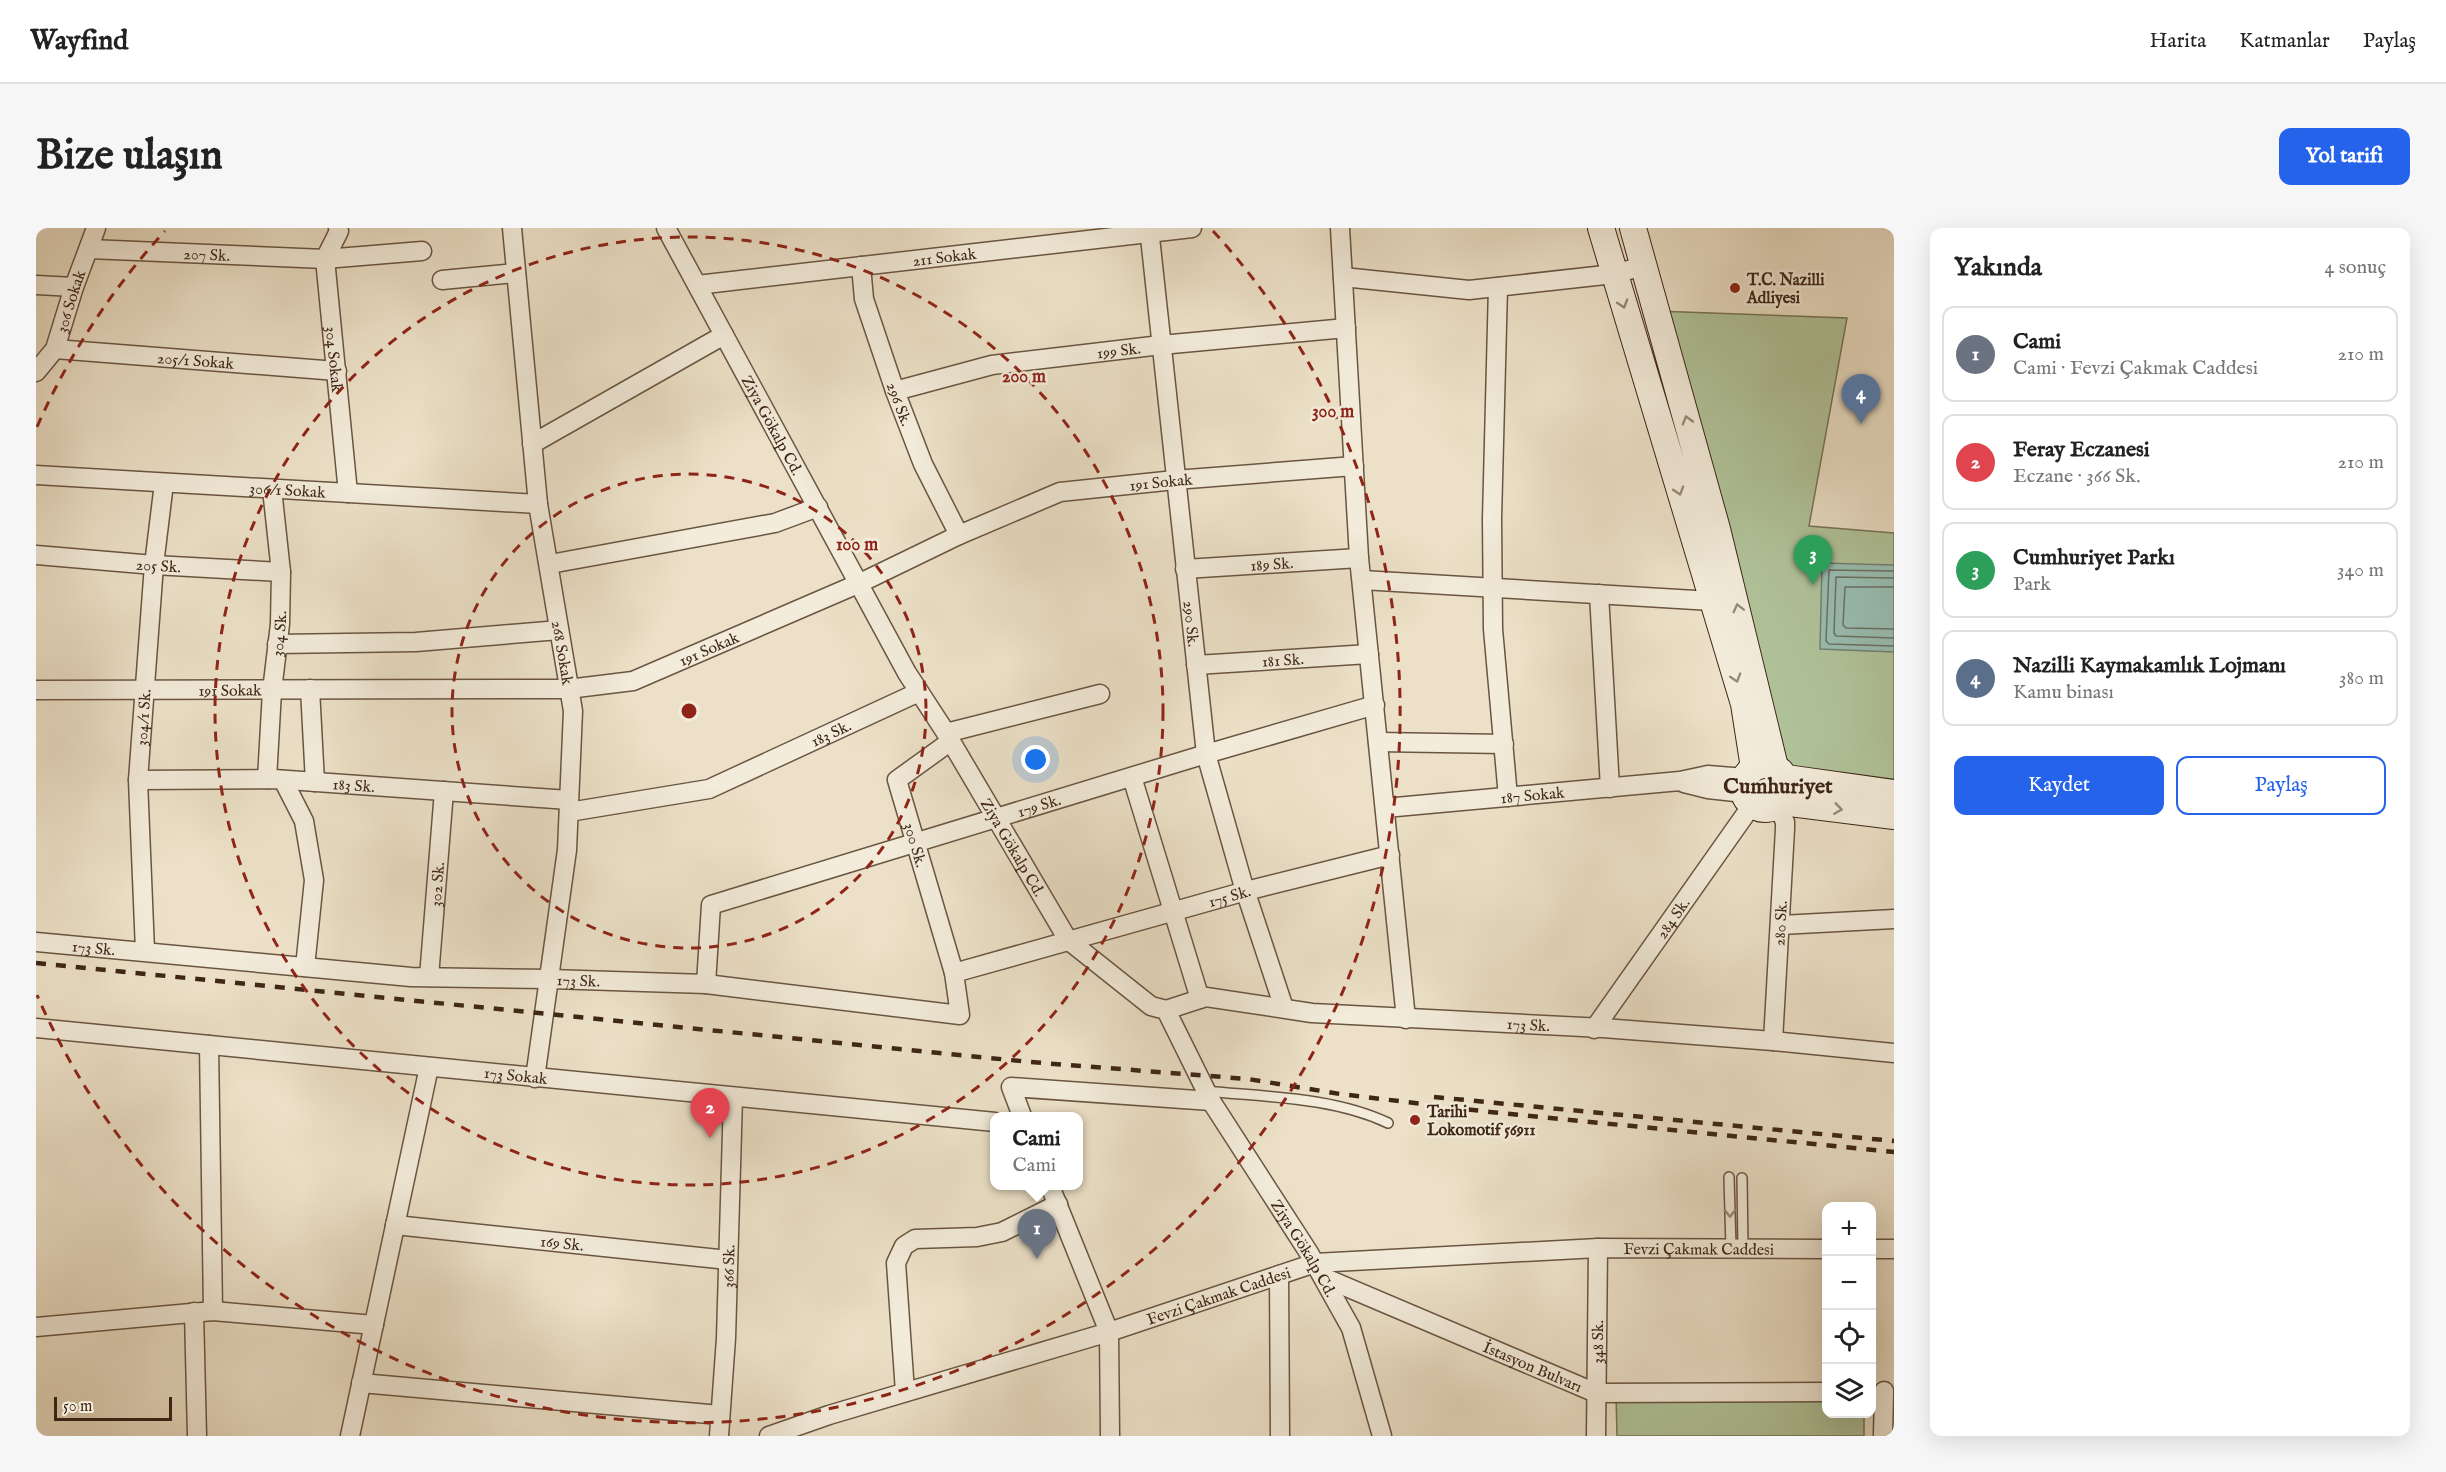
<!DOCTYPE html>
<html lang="tr">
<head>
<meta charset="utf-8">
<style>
	:root { --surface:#fff; --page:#f6f6f6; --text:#222; --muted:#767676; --line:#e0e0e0; --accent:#2563eb }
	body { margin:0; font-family:"IM FELL English",serif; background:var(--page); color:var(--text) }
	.controls { position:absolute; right:18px; bottom:18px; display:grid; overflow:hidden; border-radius:12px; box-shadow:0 6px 24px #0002 }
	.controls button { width:54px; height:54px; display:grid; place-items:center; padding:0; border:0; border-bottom:2px solid var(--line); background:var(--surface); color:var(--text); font:30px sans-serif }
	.scale { position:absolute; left:18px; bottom:15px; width:118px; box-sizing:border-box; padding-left:6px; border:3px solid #3e2616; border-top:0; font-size:16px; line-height:21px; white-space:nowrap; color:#3e2616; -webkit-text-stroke:4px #f3ecdb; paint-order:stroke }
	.you { position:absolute; left:1000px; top:532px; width:21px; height:21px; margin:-15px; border:4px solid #fff; border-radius:50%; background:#1a73e8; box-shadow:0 0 0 9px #1a73e833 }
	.badge { display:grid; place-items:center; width:39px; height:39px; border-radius:50%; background:var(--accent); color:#fff; font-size:20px; font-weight:700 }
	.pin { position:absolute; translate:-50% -50px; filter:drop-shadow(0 2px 3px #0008) }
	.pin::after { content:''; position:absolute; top:32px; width:21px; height:18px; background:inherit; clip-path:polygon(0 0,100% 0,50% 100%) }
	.popup { position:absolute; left:954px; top:884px; width:93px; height:78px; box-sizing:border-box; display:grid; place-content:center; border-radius:12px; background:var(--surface); filter:drop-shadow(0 2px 4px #0005); font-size:20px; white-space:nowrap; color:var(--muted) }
	.popup b { font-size:22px; color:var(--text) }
	.popup::after { content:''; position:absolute; left:50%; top:100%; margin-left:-12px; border:12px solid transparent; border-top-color:var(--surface) }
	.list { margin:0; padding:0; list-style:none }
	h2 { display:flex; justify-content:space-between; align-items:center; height:78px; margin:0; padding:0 24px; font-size:26px }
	h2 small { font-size:20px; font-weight:400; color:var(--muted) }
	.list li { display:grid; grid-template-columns:39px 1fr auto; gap:18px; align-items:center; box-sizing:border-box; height:96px; margin:0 12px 12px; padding:0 12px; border:2px solid var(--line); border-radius:12px }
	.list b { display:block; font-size:22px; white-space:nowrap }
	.list p { margin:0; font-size:20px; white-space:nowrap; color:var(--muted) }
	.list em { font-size:20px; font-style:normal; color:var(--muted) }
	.actions { display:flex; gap:12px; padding:18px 24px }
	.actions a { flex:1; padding:14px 0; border:2px solid var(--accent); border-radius:12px; text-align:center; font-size:21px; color:var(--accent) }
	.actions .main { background:var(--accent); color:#fff }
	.icon { flex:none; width:33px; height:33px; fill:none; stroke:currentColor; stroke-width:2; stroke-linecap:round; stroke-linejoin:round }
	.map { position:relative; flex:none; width:1858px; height:1208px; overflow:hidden; border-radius:12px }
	header { display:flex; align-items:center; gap:36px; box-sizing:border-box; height:84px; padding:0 30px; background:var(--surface); border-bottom:2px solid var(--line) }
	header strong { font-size:28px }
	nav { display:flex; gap:33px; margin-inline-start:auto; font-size:21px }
	.intro { display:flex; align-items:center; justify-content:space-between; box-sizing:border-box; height:144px; padding:0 36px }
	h1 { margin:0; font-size:42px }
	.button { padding:15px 27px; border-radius:12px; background:var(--accent); color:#fff; font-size:21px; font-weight:700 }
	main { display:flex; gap:36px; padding:0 36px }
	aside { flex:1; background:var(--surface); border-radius:12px; box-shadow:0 6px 24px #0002 }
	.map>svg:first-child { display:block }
</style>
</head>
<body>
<header>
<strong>Wayfind</strong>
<nav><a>Harita</a><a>Katmanlar</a><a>Paylaş</a></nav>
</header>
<div class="intro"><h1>Bize ulaşın</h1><a class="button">Yol tarifi</a></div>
<main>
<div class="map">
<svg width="1858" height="1208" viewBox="0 0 1858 1208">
	<rect width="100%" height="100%" fill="#ece1c8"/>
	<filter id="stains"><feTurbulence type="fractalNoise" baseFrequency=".00333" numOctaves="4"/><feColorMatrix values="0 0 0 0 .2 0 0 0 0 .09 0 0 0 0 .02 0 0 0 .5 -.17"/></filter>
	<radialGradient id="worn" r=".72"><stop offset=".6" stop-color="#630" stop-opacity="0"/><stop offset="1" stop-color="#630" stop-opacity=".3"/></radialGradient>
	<path fill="#b1c49b" stroke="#787558" stroke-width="1.5" d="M 1620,83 L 1811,90 L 1773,298 L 1858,305 L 1858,565 L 1750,550 Z
		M 1790,1165 L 1790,1186 L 1828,1186 L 1828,1208 L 1581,1208 L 1580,1167 Z"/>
	<path fill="#99beb2" stroke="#758174" stroke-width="1.5" d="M 1786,335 L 1858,337 L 1858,424 L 1784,421 Z"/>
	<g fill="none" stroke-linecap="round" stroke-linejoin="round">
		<path stroke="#6c7264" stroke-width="1.5" d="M 1858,343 L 1793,342 L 1790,413 L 1793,416 L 1858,418
			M 1858,350 L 1800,349 L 1798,405 L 1800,408 L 1858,410
			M 1858,359 L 1809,359 L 1807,397 L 1810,400 L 1858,401"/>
		<defs>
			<path id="service" d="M 1169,863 C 1229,869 1297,869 1352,895
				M 1693,949 L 1695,1020
				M 1706,950 L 1707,1020"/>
			<g id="minor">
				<path id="s1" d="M 302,0 L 303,3 L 289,31 L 312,265"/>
				<path id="s2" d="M 476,0 L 502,276 L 537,483 L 531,622 L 499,850"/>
				<path id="s3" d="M 630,0 L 871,445 L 910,505 L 1032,712 L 1115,778 L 1130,782 L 1175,873 L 1273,1025 L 1315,1100 L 1346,1208"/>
				<path id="s4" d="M 1113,0 L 1170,526 L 1207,656 L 1248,780"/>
				<path d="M 1304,0 L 1323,330 L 1370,791"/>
				<path id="s5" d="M 53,21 L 289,31 L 386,23"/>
				<path id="s6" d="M 825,38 L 828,71 L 859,163 L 887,236 L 923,307"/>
				<path d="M 1307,49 L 1433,62 L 1578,46 L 1607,38"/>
				<path d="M 406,52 L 480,45"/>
				<path d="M 0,57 L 38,59"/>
				<path id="s7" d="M 661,57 L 1156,0"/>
				<path d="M 1462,59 L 1456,291 L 1457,401 L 1472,569"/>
				<path id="s8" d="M 19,121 L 301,143"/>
				<path id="s9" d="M 0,144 L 19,121 L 38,59 L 60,0"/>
				<path id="s10" d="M 859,163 L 956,137 L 1125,117 L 1310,100"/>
				<path d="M 496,216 L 688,107"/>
				<path id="s11" d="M 0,247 L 502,276"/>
				<path id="s12" d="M 0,327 L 118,337 L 245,344"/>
				<path d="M 514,336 L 739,295 L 782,279"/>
				<path id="s13" d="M 1149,341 L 1323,330"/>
				<path d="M 1326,352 L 1676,373"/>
				<path d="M 1563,366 L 1574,560"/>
				<path d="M 241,416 L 380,414 L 523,402"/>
				<path id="s14" d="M 1160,437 L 1333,426"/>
				<path d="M 274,461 L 279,554"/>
				<path id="s15" d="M 0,462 L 532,461 L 597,453 L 824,355 L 923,307 L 1024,264 L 1139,252 L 1318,238"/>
				<path d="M 910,505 L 1064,466"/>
				<path id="s16" d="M 915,513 L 861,552 L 918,745"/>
				<path d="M 1342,514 L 1468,516"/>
				<path d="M 1096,549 L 1164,771"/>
				<path id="s17" d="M 231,551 L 236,463 L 244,396 L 245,344 L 236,261"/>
				<path id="s18" d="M 102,552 L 238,551 L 533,572"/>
				<path d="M 247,552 L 268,593 L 278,652 L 269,739"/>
				<path d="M 1648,555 L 1672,561 L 1708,565"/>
				<path id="s19" d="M 1349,580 L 1644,553 L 1672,547 L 1709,550"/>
				<path id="s20" d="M 533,584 L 673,561 L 883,464"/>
				<path d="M 1745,697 L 1858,691"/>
				<path id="s21" d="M 0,714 L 375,749 L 514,751 L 670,756 L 924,787 L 918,745 L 1210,663 L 1354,627"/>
				<path id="s22" d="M 109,723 L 102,552 L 118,337 L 128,255"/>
				<path id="s23" d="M 393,749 L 408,563"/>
				<path id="s24" d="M 670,756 L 675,677 L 1170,526 L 1339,477"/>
				<path id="s25" d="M 1130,782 L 1170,769 L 1276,785 L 1567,800 L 1737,813 L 1858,825"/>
				<path id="s26" d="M 0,800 L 959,894"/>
				<path id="s27" d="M 1558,801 L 1716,577"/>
				<path id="s28" d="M 1737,813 L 1749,601 L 1749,594 L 1742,578"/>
				<path d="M 173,817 L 177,1083"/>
				<path d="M 986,888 L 975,859 L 1175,873"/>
				<path d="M 1014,958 L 1073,1104 L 1074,1208"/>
				<path id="s29" d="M 359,997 L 692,1032"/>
				<path d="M 1836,1021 L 1858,1021"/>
				<path d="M 1243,1047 L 1244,1208"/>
				<path id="s30" d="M 1287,1049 L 1560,1165 L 1790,1164"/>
				<path d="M 158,1084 L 161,1208"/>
				<path d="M 0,1099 L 177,1083 L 338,1097"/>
				<path d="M 325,1155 L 684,1187"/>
				<path d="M 869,1164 L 860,1035 L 868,1018 L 879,1011 L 941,1009 L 966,1004 L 1022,976"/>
				<path d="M 314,1208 L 393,839"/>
				<path id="s31" d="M 683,1208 L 690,1110 L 697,869"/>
				<path id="s32" d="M 733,1208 L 793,1187 L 1073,1104 L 1279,1035 L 1562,1020 L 1790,1021"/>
				<path id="s33" d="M 1560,1208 L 1562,1020"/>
				<path d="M 1847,1208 L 1848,1163"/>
			</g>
			<path id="secondary" d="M 1565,0 L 1708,476 L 1718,540
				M 1597,0 L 1681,301 L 1739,539
				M1707 559a22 22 0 1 1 44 0a22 22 0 1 1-44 0Z
				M 1750,550 L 1858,565
				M 1746,574 L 1858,588"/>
		</defs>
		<use href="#service" stroke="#6a5542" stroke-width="12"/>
		<use href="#minor" stroke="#6a5542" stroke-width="21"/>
		<use href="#secondary" stroke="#3e2616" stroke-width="28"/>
		<use href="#service" stroke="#f3ecdb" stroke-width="9"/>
		<use href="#minor" stroke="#f3ecdb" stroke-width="18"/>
		<use href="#secondary" stroke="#f3ecdb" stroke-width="26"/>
		<path stroke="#3e2616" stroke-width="4.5" stroke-dasharray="10 10" stroke-linecap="butt" d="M 0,735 L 994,834 L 1212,851 L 1304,866 L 1454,884 L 1858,924
			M 1398,869 L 1858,913"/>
	</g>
	<defs><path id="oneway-chevron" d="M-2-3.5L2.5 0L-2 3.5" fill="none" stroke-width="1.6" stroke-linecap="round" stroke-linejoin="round" transform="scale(1.5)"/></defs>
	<g stroke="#988978">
		<use href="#oneway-chevron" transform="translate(1587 76) rotate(73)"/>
		<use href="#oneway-chevron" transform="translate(1651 192) rotate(-106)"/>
		<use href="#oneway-chevron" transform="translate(1643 263) rotate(73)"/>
		<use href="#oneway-chevron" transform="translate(1702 380) rotate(-104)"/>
		<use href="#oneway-chevron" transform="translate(1700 450) rotate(73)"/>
		<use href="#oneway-chevron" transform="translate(1802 581) rotate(8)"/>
		<use href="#oneway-chevron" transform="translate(1694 985) rotate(89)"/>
	</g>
	<g fill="none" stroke="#8f2418" stroke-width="3" stroke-dasharray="10 8">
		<circle cx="653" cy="483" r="237"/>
		<circle cx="653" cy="483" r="474"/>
		<path d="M1 199A711 711 0 0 1 129 3M1177 3A711 711 0 1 1 1 767"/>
	</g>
	<g fill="#8f2418" stroke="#f3ecdb" stroke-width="2">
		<circle cx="1699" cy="60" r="6"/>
		<circle cx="1379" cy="892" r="6"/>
	</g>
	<g text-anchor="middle" stroke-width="5" stroke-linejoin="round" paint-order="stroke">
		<g font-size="16" fill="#3e2616" stroke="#f3ecdb">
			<text dy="6" stroke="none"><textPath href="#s5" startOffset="118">207 Sk.</textPath></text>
			<text dy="6" stroke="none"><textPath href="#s7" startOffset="249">211 Sokak</textPath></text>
			<text dy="6" stroke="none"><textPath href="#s9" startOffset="80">306 Sokak</textPath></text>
			<text dy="6" stroke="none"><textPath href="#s10" startOffset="228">199 Sk.</textPath></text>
			<text dy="6" stroke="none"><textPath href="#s1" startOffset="135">304 Sokak</textPath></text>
			<text dy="6" stroke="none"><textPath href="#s8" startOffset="141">205/1 Sokak</textPath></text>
			<text dy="6" stroke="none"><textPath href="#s6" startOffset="144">296 Sk.</textPath></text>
			<text dy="6" stroke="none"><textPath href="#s3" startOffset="224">Ziya Gökalp Cd.</textPath></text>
			<text dy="6" stroke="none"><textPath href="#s15" startOffset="1166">191 Sokak</textPath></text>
			<text dy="6" stroke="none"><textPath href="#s11" startOffset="252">306/1 Sokak</textPath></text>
			<text dy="6" stroke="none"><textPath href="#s13" startOffset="87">189 Sk.</textPath></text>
			<text dy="6" stroke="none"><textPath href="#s12" startOffset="123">205 Sk.</textPath></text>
			<text dy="6" stroke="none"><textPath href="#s4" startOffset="398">290 Sk.</textPath></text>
			<text dy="6" stroke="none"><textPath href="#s17" startOffset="146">304 Sk.</textPath></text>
			<text dy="6" stroke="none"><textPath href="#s15" startOffset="680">191 Sokak</textPath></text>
			<text dy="6" stroke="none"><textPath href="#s2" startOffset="428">268 Sokak</textPath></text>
			<text dy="6" stroke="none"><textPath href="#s14" startOffset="87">181 Sk.</textPath></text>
			<text dy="6" stroke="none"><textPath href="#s15" startOffset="194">191 Sokak</textPath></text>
			<text dy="6" stroke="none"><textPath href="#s22" startOffset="234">304/1 Sk.</textPath></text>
			<text dy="6" stroke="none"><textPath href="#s20" startOffset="276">183 Sk.</textPath></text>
			<text dy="6" stroke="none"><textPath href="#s18" startOffset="216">183 Sk.</textPath></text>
			<text dy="6" stroke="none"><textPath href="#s19" startOffset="148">187 Sokak</textPath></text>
			<text dy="6" stroke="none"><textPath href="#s24" startOffset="422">179 Sk.</textPath></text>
			<text dy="6" stroke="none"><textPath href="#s16" startOffset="134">300 Sk.</textPath></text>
			<text dy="6" stroke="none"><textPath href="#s3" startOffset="710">Ziya Gökalp Cd.</textPath></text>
			<text dy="6" stroke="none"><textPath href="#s23" startOffset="93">302 Sk.</textPath></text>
			<text dy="6" stroke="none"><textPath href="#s21" startOffset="1256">175 Sk.</textPath></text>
			<text dy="6" stroke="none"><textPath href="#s27" startOffset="136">284 Sk.</textPath></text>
			<text dy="6" stroke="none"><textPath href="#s28" startOffset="118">280 Sk.</textPath></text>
			<text dy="6" stroke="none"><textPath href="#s21" startOffset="58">173 Sk.</textPath></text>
			<text dy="6" stroke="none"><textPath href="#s21" startOffset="544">173 Sk.</textPath></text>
			<text dy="6" stroke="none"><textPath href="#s25" startOffset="366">173 Sk.</textPath></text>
			<text dy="6" stroke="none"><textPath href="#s26" startOffset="482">173 Sokak</textPath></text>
			<text dy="6" stroke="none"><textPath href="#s29" startOffset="168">169 Sk.</textPath></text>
			<text dy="6" stroke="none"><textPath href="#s3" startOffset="1215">Ziya Gökalp Cd.</textPath></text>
			<text dy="6" stroke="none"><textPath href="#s32" startOffset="957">Fevzi Çakmak Caddesi</textPath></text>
			<text dy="6" stroke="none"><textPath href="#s31" startOffset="170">366 Sk.</textPath></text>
			<text dy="6" stroke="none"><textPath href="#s32" startOffset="471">Fevzi Çakmak Caddesi</textPath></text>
			<text dy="6" stroke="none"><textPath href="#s33" startOffset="94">348 Sk.</textPath></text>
			<text dy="6" stroke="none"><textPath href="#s30" startOffset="228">İstasyon Bulvarı</textPath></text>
		</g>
		<g font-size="16" font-weight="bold" fill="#3e2616" stroke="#f3ecdb" text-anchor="start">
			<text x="1711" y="57">T.C. Nazilli<tspan x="1711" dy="18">Adliyesi</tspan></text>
			<text x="1391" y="889">Tarihi<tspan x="1391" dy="18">Lokomotif 56911</tspan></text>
		</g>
		<g font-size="22" font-weight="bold" fill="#3e2616" stroke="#f3ecdb">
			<text x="1742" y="565">Cumhuriyet</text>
		</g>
	</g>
	<circle cx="653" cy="483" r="9" fill="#8f2418" stroke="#f3ecdb" stroke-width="3"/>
	<g font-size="18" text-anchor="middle" font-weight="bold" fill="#8f2418" stroke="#f3ecdb" stroke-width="5" stroke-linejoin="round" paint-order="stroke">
		<text x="988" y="154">200 m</text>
		<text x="1297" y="189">300 m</text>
		<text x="821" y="322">100 m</text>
	</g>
	<rect width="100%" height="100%" filter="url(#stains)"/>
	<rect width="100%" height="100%" fill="url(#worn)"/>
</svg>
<div class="controls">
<button>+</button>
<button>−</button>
<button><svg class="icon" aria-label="locate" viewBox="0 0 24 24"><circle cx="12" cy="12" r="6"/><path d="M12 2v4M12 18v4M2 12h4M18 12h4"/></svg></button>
<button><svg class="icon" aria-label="layers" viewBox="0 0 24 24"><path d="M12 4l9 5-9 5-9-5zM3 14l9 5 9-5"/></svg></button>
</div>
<div class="scale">50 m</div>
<div class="you"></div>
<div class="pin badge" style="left:1001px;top:1031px;background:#6b7280">1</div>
<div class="popup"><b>Cami</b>Cami</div>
<div class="pin badge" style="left:674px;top:910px;background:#e0444e">2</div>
<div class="pin badge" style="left:1777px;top:357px;background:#2e9e5b">3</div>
<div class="pin badge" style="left:1825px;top:196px;background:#5c6f8a">4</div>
</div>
<aside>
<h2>Yakında<small>4 sonuç</small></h2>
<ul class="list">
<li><span class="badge" style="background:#6b7280">1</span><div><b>Cami</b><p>Cami · Fevzi Çakmak Caddesi</p></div><em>210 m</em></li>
<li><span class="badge" style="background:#e0444e">2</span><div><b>Feray Eczanesi</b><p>Eczane · 366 Sk.</p></div><em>210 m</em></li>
<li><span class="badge" style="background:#2e9e5b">3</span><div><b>Cumhuriyet Parkı</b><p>Park</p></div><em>340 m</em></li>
<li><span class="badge" style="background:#5c6f8a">4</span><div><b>Nazilli Kaymakamlık Lojmanı</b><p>Kamu binası</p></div><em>380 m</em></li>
</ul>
<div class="actions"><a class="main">Kaydet</a><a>Paylaş</a></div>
</aside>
</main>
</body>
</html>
